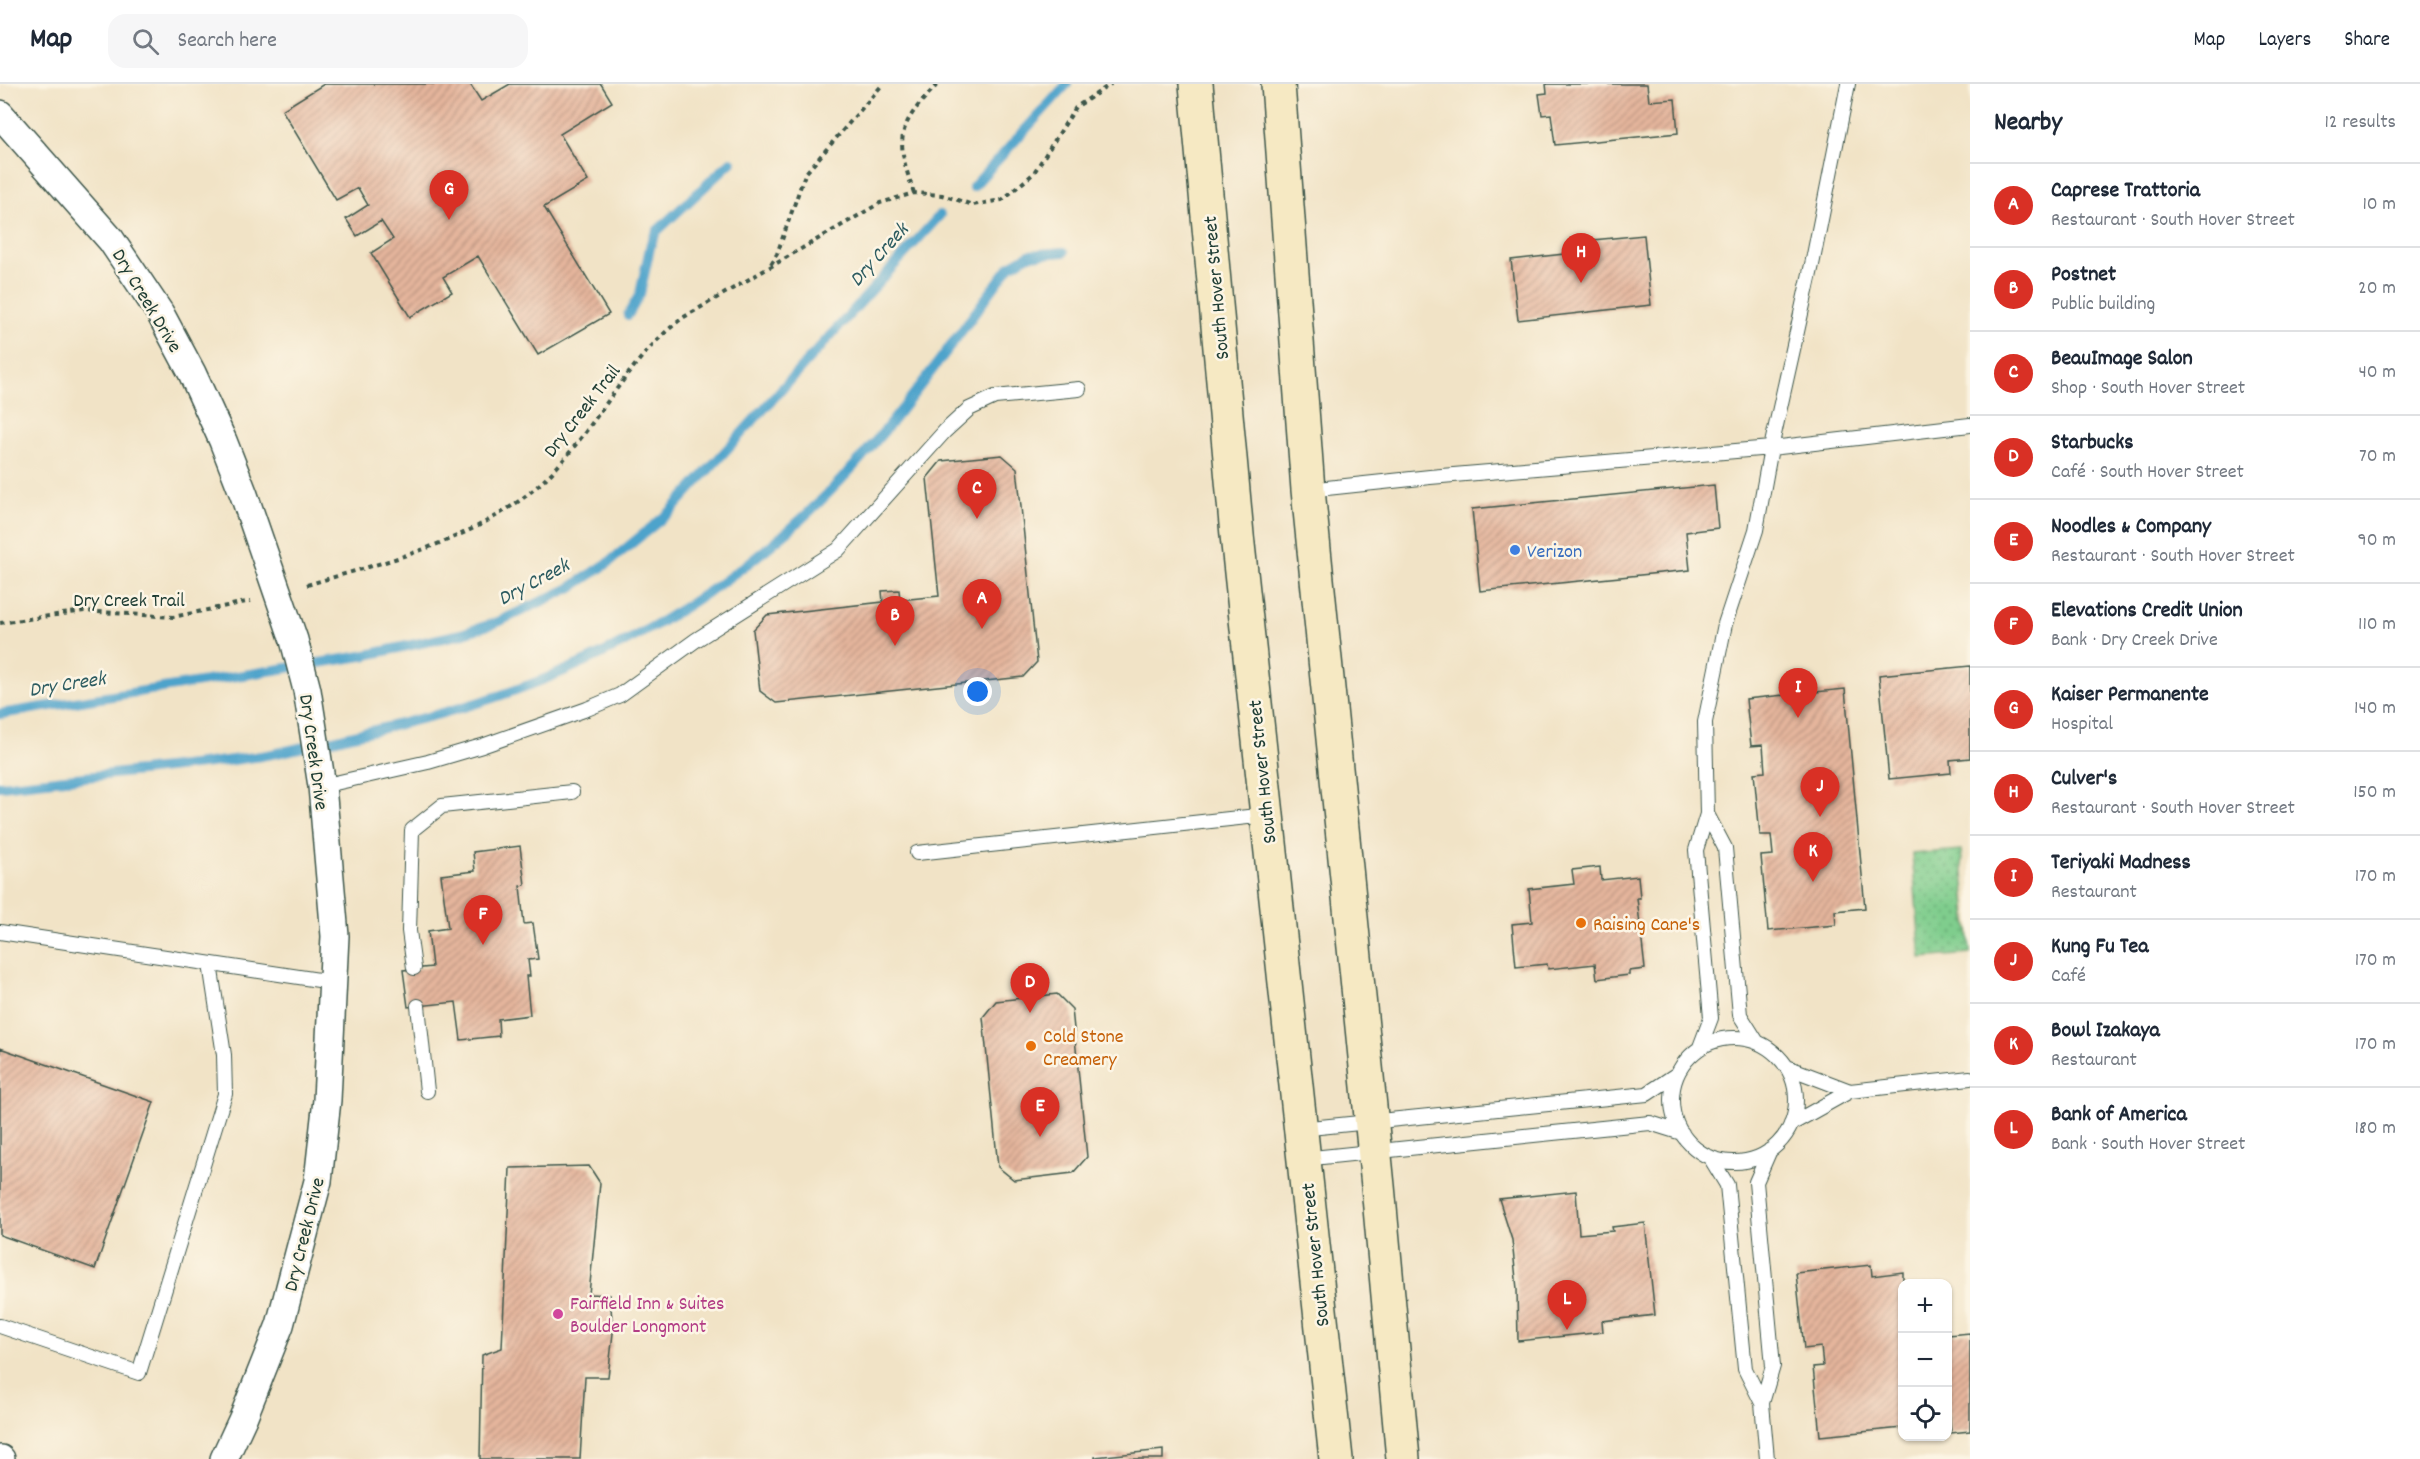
<!DOCTYPE html>
<html lang="en">
<head>
<meta charset="utf-8">
<style>
	:root { --surface:#fff; --page:#f6f6f7; --text:#1f2937; --muted:#747a83; --line:#e0e1e3; --accent:#d93025 }
	body { margin:0; font-family:Dekko,sans-serif; background:var(--page); color:var(--text) }
	.controls { position:absolute; right:18px; bottom:18px; display:grid; overflow:hidden; border-radius:12px; box-shadow:0 2px 4px #0004 }
	.controls button { width:54px; height:54px; display:grid; place-items:center; padding:0; border:0; border-bottom:2px solid var(--line); background:var(--surface); color:var(--text); font:30px sans-serif }
	.you { position:absolute; left:978px; top:608px; width:21px; height:21px; margin:-15px; border:4px solid #fff; border-radius:50%; background:#1a73e8; box-shadow:0 0 0 9px #1a73e833 }
	.badge { display:grid; place-items:center; width:39px; height:39px; border-radius:50%; background:var(--accent); color:#fff; font-size:20px; font-weight:700 }
	.pin { position:absolute; translate:-50% -50px; filter:drop-shadow(0 2px 3px #0008) }
	.pin::after { content:''; position:absolute; top:32px; width:21px; height:18px; background:inherit; clip-path:polygon(0 0,100% 0,50% 100%) }
	.list { margin:0; padding:0; list-style:none }
	h2 { display:flex; justify-content:space-between; align-items:center; height:78px; margin:0; padding:0 24px; font-size:26px }
	h2 small { font-size:20px; font-weight:400; color:var(--muted) }
	.list li { display:grid; grid-template-columns:39px 1fr auto; gap:18px; align-items:center; box-sizing:border-box; height:84px; padding:0 24px; border-top:2px solid var(--line) }
	.list b { display:block; font-size:22px; white-space:nowrap }
	.list p { margin:0; font-size:20px; white-space:nowrap; color:var(--muted) }
	.list em { font-size:20px; font-style:normal; color:var(--muted) }
	.icon { flex:none; width:33px; height:33px; fill:none; stroke:currentColor; stroke-width:2; stroke-linecap:round; stroke-linejoin:round }
	.map { position:relative; flex:none; width:1970px; height:1375px; overflow:hidden }
	header { display:flex; align-items:center; gap:36px; box-sizing:border-box; height:84px; padding:0 30px; background:var(--surface); border-bottom:2px solid var(--line) }
	header strong { font-size:28px }
	nav { display:flex; gap:33px; margin-inline-start:auto; font-size:21px }
	.search { width:420px; height:54px; background:var(--page); display:flex; align-items:center; gap:15px; box-sizing:border-box; padding:0 21px; border-radius:18px; color:var(--muted); font-size:22px }
	main { display:flex }
	aside { flex:1; background:var(--surface) }
	.map>svg:first-child { display:block }
</style>
</head>
<body>
<header>
<strong>Map</strong>
<div class="search"><svg class="icon" aria-label="search" viewBox="0 0 24 24"><circle cx="10" cy="10" r="6"/><path d="M15 15l6 6"/></svg>Search here</div>
<nav><a>Map</a><a>Layers</a><a>Share</a></nav>
</header>
<main>
<div class="map">
<svg width="1970" height="1375" viewBox="0 0 1970 1375">
	<defs>
		<pattern id="grass-dots" width="8" height="8" patternUnits="userSpaceOnUse" patternTransform="scale(1.5)"><rect width="8" height="8" fill="#7fcd8d"/><path d="M2 2h.1M6 6h.1" fill="none" stroke="#67a874" stroke-width="1.8" stroke-linecap="round"/></pattern>
		<pattern id="building-hatch" width="6" height="6" patternUnits="userSpaceOnUse" patternTransform="scale(1.5)"><rect width="6" height="6" fill="#e5b59c"/><path d="M-1 1l2-2M0 6l6-6M5 7l2-2" fill="none" stroke="#b99480"/></pattern>
	</defs>
	<rect width="100%" height="100%" fill="#fcf5e5"/>
	<filter id="ink" filterUnits="userSpaceOnUse"><feTurbulence type="fractalNoise" baseFrequency=".0167" numOctaves="2"/><feDisplacementMap in="SourceGraphic" scale="12" xChannelSelector="R" yChannelSelector="G"/><feConvolveMatrix kernelMatrix="1 2 1 2 8 2 1 2 1" color-interpolation-filters="sRGB"/></filter>
	<filter id="wash" filterUnits="userSpaceOnUse"><feTurbulence type="fractalNoise" baseFrequency=".008" numOctaves="4" result="noise"/><feDisplacementMap in="SourceGraphic" scale="24" xChannelSelector="R" yChannelSelector="G"/><feGaussianBlur stdDeviation="1.35" result="paint"/><feColorMatrix in="noise" values="0 0 0 0 0 0 0 0 0 0 0 0 0 0 0 0 0 1.4 0 .05"/><feComposite in="paint" operator="in"/></filter>
	<g filter="url(#wash)">
		<rect width="100%" height="100%" fill="#f1e3c6"/>
		<path fill="url(#grass-dots)" stroke="#4f8560" stroke-width="1.5" d="M 1961,766 L 1970,870 L 1921,874 L 1912,770 Z"/>
		<g fill="none" stroke-linecap="round" stroke-linejoin="round">
			<path stroke="#4ea3cb" stroke-width="10" d="M 973,103 L 1067,0
				M 628,231 L 640,210 L 651,159 L 657,147 L 731,78
				M 0,630 L 362,572 L 461,550 L 498,538 L 570,504 L 608,479 L 670,428 L 940,131
				M 0,702 C 87,692 175,685 261,672 C 290,667 320,659 349,652 C 403,640 457,627 510,608 C 610,573 707,517 788,447 C 875,372 941,273 1010,182 L 1029,171 L 1064,168"/>
		</g>
		<g id="blocks">
			<path fill="url(#building-hatch)" d="M 324,0 L 470,0 L 481,17 L 510,0 L 601,0 L 612,18 L 560,50 L 588,97 L 544,123 L 609,230 L 538,271 L 478,172 L 443,193 L 452,208 L 410,233 L 371,169 L 393,155 L 381,137 L 357,152 L 346,135 L 368,121 L 358,104 L 336,116 L 282,26 Z
				M 1546,0 L 1647,0 L 1649,17 L 1675,15 L 1678,49 L 1555,61 L 1551,30 L 1542,31 L 1539,10 L 1547,9 Z
				M 1644,151 L 1651,221 L 1518,236 L 1511,176 L 1573,169 L 1572,158 Z
				M 1002,371 L 1017,384 L 1037,578 L 1023,593 L 776,619 L 760,607 L 753,546 L 767,531 L 883,518 L 882,507 L 899,506 L 900,516 L 939,512 L 927,394 L 941,377 Z
				M 1714,401 L 1718,444 L 1686,448 L 1690,486 L 1480,507 L 1472,425 Z
				M 1970,582 L 1970,674 L 1950,676 L 1951,689 L 1889,695 L 1879,591 Z
				M 1845,605 L 1865,824 L 1835,827 L 1836,841 L 1768,847 L 1761,772 L 1773,771 L 1771,751 L 1760,751 L 1754,689 L 1765,688 L 1763,661 L 1751,662 L 1746,615 Z
				M 520,762 L 525,801 L 520,802 L 524,840 L 533,839 L 538,875 L 528,876 L 530,892 L 526,892 L 530,931 L 498,935 L 499,952 L 461,956 L 456,918 L 408,923 L 403,886 L 432,883 L 428,847 L 448,844 L 441,791 L 475,787 L 473,768 Z
				M 1600,783 L 1601,796 L 1638,792 L 1640,814 L 1637,814 L 1645,885 L 1629,887 L 1629,891 L 1597,895 L 1595,880 L 1548,885 L 1547,880 L 1516,883 L 1512,840 L 1532,838 L 1529,805 L 1574,800 L 1572,786 Z
				M 1057,910 L 1072,925 L 1087,1073 L 1073,1089 L 1014,1096 L 998,1083 L 983,933 L 996,917 Z
				M 0,964 L 154,1018 L 95,1185 L 0,1151 Z
				M 589,1082 L 600,1099 L 589,1210 L 610,1211 L 613,1249 L 608,1293 L 585,1293 L 580,1375 L 480,1375 L 482,1271 L 502,1264 L 510,1084 Z
				M 1576,1107 L 1579,1150 L 1613,1147 L 1612,1143 L 1645,1139 L 1655,1231 L 1602,1237 L 1603,1248 L 1518,1257 L 1517,1205 L 1512,1156 L 1499,1115 Z
				M 1871,1181 L 1872,1192 L 1903,1188 L 1902,1344 L 1820,1352 L 1813,1283 L 1823,1282 L 1821,1263 L 1804,1265 L 1796,1189 Z
				M 1970,1249 L 1970,1347 L 1951,1349 L 1948,1314 L 1948,1251 Z
				M 1163,1366 L 1163,1375 L 1095,1375 L 1095,1373 Z"/>
		</g>
	</g>
	<g filter="url(#ink)">
		<use href="#blocks" fill-opacity="0" stroke="#3e564a" stroke-width="1.5"/>
		<g fill="none" stroke-linecap="round" stroke-linejoin="round">
			<defs>
				<path id="service" d="M 1308,406 L 1430,393 L 1771,364 L 1970,341
					M 322,702 L 428,678 L 482,662 L 587,625 L 620,611 L 696,556 L 838,466 L 945,347 L 969,325 L 995,313 L 1079,305
					M 1707,730 L 1725,764 L 1740,931 L 1757,958
					M 917,769 L 1266,731
					M 0,848 L 332,898
					M 414,884 L 409,847 L 412,746 L 442,722 L 572,708
					M 418,922 L 427,1007
					M1672 1016a62 62 0 1 1 124 0a62 62 0 1 1-124 0Z
					M 1700,963 L 1711,934 L 1696,766 L 1707,730 L 1705,638 L 1725,540 L 1756,446 L 1771,364 L 1813,176 L 1848,0
					M 1787,983 L 1850,1007
					M 1791,1040 L 1850,1007 L 1970,994
					M 1300,1045 L 1647,1010 L 1677,990
					M 1710,1073 L 1727,1101 L 1745,1285 L 1762,1319 L 1767,1375
					M 1303,1075 L 1650,1039 L 1682,1049
					M 0,1242 L 139,1289 L 225,1010 L 224,971 L 210,880
					M 1762,1319 L 1773,1282 L 1756,1098 L 1770,1066"/>
				<path id="minor" d="M 0,30 L 111,156 L 160,229 L 192,289 L 223,357 L 244,411 L 294,556 L 307,606 L 322,702 L 335,852 L 327,1016 L 318,1097 L 280,1241 L 243,1334 L 224,1375
					M 0,1375 L 1,1375"/>
				<path id="secondary" d="M 1196,0 L 1237,451 L 1336,1375
					M 1278,0 L 1308,406 L 1378,1102 L 1403,1375"/>
			</defs>
			<use href="#service" stroke="#3e564a" stroke-width="16"/>
			<use href="#minor" stroke="#3e564a" stroke-width="30"/>
			<use href="#secondary" stroke="#3e564a" stroke-width="36"/>
			<path stroke="#3e564a" stroke-width="4" stroke-dasharray="4.5 4.5" stroke-linecap="butt" d="M 914,109 C 895,54 896,43 938,0
				M 771,180 L 777,170 L 805,90 L 883,0
				M 307,501 C 396,474 493,454 558,382 C 601,334 632,271 684,233 L 880,119 L 914,109 L 942,111 L 973,121 L 1002,116 L 1033,90 L 1076,23 L 1111,0
				M 0,539 L 84,527 L 173,533 L 251,517"/>
			<use href="#service" stroke="#fff" stroke-width="14"/>
			<use href="#minor" stroke="#fff" stroke-width="27"/>
			<use href="#secondary" stroke="#f6e9c3" stroke-width="33"/>
		</g>
	</g>
	<circle fill="#3f7fe0" stroke="#fcf5e5" stroke-width="2" cx="1515" cy="466" r="6"/>
	<g fill="#e8710a" stroke="#fcf5e5" stroke-width="2">
		<circle cx="1581" cy="839" r="6"/>
		<circle cx="1031" cy="962" r="6"/>
	</g>
	<circle fill="#d1479c" stroke="#fcf5e5" stroke-width="2" cx="558" cy="1230" r="6"/>
	<g text-anchor="middle" stroke-width="5" stroke-linejoin="round" paint-order="stroke">
		<g font-size="20" fill="#1f3d34" stroke="#fcf5e5">
			<text transform="translate(1215 204) rotate(-95)" y="7">South Hover Street</text>
			<text transform="translate(148 216) rotate(59)" y="7">Dry Creek Drive</text>
			<text transform="translate(581 326) rotate(-52)" y="7">Dry Creek Trail</text>
			<text x="129" y="522">Dry Creek Trail</text>
			<text transform="translate(315 668) rotate(82)" y="7">Dry Creek Drive</text>
			<text transform="translate(1261 688) rotate(-96)" y="7">South Hover Street</text>
			<text transform="translate(303 1150) rotate(-76)" y="7">Dry Creek Drive</text>
			<text transform="translate(1314 1171) rotate(-96)" y="7">South Hover Street</text>
		</g>
		<g font-size="20" fill="#366cbe" stroke="#fcf5e5" text-anchor="start">
			<text x="1527" y="473">Verizon</text>
		</g>
		<g font-size="20" fill="#c56008" stroke="#fcf5e5" text-anchor="start">
			<text x="1593" y="846">Raising Cane's</text>
			<text x="1043" y="958">Cold Stone<tspan x="1043" dy="23">Creamery</tspan></text>
		</g>
		<g font-size="20" fill="#b23c85" stroke="#fcf5e5" text-anchor="start">
			<text x="570" y="1225">Fairfield Inn &amp; Suites<tspan x="570" dy="23">Boulder Longmont</tspan></text>
		</g>
		<g font-size="21" font-style="italic" fill="#2d5c61" stroke="#fcf5e5">
			<text transform="translate(878 170) rotate(-48)" y="7">Dry Creek</text>
			<text transform="translate(533 497) rotate(-28)" y="7">Dry Creek</text>
			<text transform="translate(67 599) rotate(-9)" y="7">Dry Creek</text>
		</g>
	</g>
</svg>
<div class="controls">
<button>+</button>
<button>−</button>
<button><svg class="icon" aria-label="locate" viewBox="0 0 24 24"><circle cx="12" cy="12" r="6"/><path d="M12 2v4M12 18v4M2 12h4M18 12h4"/></svg></button>
</div>
<div class="you"></div>
<div class="pin badge" style="left:982px;top:545px">A</div>
<div class="pin badge" style="left:895px;top:562px">B</div>
<div class="pin badge" style="left:977px;top:435px">C</div>
<div class="pin badge" style="left:1030px;top:929px">D</div>
<div class="pin badge" style="left:1040px;top:1053px">E</div>
<div class="pin badge" style="left:483px;top:861px">F</div>
<div class="pin badge" style="left:449px;top:136px">G</div>
<div class="pin badge" style="left:1581px;top:199px">H</div>
<div class="pin badge" style="left:1798px;top:634px">I</div>
<div class="pin badge" style="left:1820px;top:733px">J</div>
<div class="pin badge" style="left:1813px;top:798px">K</div>
<div class="pin badge" style="left:1567px;top:1246px">L</div>
</div>
<aside>
<h2>Nearby<small>12 results</small></h2>
<ul class="list">
<li><span class="badge">A</span><div><b>Caprese Trattoria</b><p>Restaurant · South Hover Street</p></div><em>10 m</em></li>
<li><span class="badge">B</span><div><b>Postnet</b><p>Public building</p></div><em>20 m</em></li>
<li><span class="badge">C</span><div><b>BeauImage Salon</b><p>Shop · South Hover Street</p></div><em>40 m</em></li>
<li><span class="badge">D</span><div><b>Starbucks</b><p>Café · South Hover Street</p></div><em>70 m</em></li>
<li><span class="badge">E</span><div><b>Noodles &amp; Company</b><p>Restaurant · South Hover Street</p></div><em>90 m</em></li>
<li><span class="badge">F</span><div><b>Elevations Credit Union</b><p>Bank · Dry Creek Drive</p></div><em>110 m</em></li>
<li><span class="badge">G</span><div><b>Kaiser Permanente</b><p>Hospital</p></div><em>140 m</em></li>
<li><span class="badge">H</span><div><b>Culver's</b><p>Restaurant · South Hover Street</p></div><em>150 m</em></li>
<li><span class="badge">I</span><div><b>Teriyaki Madness</b><p>Restaurant</p></div><em>170 m</em></li>
<li><span class="badge">J</span><div><b>Kung Fu Tea</b><p>Café</p></div><em>170 m</em></li>
<li><span class="badge">K</span><div><b>Bowl Izakaya</b><p>Restaurant</p></div><em>170 m</em></li>
<li><span class="badge">L</span><div><b>Bank of America</b><p>Bank · South Hover Street</p></div><em>180 m</em></li>
</ul>
</aside>
</main>
</body>
</html>
